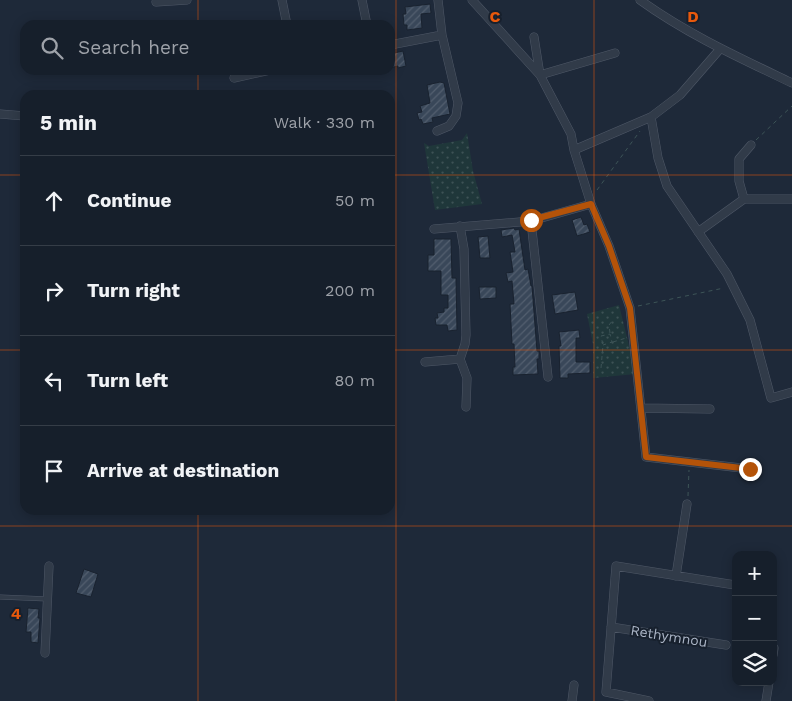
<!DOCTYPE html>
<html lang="en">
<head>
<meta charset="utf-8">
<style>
	:root { --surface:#161f2b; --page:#1f2733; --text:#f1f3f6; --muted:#9ea2a9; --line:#353d47 }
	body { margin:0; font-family:"Work Sans",sans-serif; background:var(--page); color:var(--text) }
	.controls { position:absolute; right:15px; bottom:15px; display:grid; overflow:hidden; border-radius:10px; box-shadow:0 2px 12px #0003 }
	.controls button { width:45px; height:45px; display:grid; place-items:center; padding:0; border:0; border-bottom:1px solid var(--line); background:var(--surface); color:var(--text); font:25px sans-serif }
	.stop { position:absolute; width:15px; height:15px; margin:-11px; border:4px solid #b45309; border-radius:50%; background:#fff }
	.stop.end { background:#b45309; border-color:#fff; box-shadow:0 1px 5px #0008 }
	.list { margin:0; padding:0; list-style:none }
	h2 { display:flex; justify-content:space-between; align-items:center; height:65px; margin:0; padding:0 20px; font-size:21px }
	h2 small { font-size:16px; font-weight:400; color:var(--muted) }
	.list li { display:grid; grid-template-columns:32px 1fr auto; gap:15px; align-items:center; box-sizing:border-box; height:90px; padding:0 20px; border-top:1px solid var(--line) }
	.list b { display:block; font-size:19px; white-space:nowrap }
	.list em { font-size:16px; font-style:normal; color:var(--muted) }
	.icon { flex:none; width:28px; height:28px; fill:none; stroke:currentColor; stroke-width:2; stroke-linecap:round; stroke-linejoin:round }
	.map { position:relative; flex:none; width:792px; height:701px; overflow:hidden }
	.search { position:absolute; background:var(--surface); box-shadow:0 2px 12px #0003; left:20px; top:20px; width:375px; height:55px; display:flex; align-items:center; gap:12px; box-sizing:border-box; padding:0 18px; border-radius:15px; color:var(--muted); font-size:19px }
	.panel { position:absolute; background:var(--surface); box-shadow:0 2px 12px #0003; left:20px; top:90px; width:375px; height:425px; border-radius:15px }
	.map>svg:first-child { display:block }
</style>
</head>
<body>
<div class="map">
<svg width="792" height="701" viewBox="0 0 792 701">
	<defs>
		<pattern id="park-dots" width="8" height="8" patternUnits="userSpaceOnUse" patternTransform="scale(1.25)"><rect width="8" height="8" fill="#1f373a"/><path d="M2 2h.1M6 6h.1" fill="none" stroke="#3d5255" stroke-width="1.8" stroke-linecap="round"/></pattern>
		<pattern id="building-hatch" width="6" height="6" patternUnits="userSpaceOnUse" patternTransform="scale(1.25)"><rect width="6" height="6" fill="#394759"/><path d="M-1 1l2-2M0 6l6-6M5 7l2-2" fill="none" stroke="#535f6f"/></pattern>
	</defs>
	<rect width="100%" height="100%" fill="#1e2939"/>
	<path fill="url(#park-dots)" d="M 467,133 L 473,171 L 482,204 L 435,210 L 424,143 L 429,146 L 462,140 Z
		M 619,305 L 636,374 L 593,378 L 593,344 L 587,314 Z"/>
	<path fill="url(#building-hatch)" stroke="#19222f" d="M 430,4 L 431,13 L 421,14 L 422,28 L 407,30 L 407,25 L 404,25 L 403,14 L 406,14 L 405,7 Z
		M 403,51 L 406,66 L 398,68 L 398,66 L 390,68 L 390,54 Z
		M 440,82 L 444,83 L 450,114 L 432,118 L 433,122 L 423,124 L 421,119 L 419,120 L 417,113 L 422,112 L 420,106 L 430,103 L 427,85 Z
		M 581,217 L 584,225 L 587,224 L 590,232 L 577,236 L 572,220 Z
		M 514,228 L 515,230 L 519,229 L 525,270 L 528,269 L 531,286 L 532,286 L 537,351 L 539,351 L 539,359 L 537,359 L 538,374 L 513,375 L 513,367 L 515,367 L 514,344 L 512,344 L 510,304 L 514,304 L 512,281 L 508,282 L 506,273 L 513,272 L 510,252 L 515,252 L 512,235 L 502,237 L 501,230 Z
		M 488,236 L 490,258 L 480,258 L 478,237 Z
		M 434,239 L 451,239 L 452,278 L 456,278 L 457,330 L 448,331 L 447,325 L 436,325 L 435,318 L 438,318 L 437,313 L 444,312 L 444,308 L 448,308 L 448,295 L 441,295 L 441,271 L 428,271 L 428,255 L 434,255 Z
		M 479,287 L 496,287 L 496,298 L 480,299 Z
		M 575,292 L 578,310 L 555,314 L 552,295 Z
		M 579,330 L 580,338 L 576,338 L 576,362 L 590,362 L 590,373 L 568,374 L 568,378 L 560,378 L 559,346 L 561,346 L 559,332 Z
		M 84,569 L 98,574 L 91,597 L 76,593 Z
		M 28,608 L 39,609 L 38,618 L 40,618 L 38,643 L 31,642 L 31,632 L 26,632 Z"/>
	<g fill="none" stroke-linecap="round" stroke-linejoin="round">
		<defs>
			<path id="service" d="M 0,597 L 48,599"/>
			<path id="minor" d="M 282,0 L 287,25
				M 362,0 L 367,25
				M 472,0 L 540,75 L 615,53
				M 640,0 C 687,34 740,58 792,83
				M 156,2 L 187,0
				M 534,37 L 540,75 L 571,134 L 574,150 L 591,204 L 609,246 L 630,308 L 646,457 L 750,469
				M 390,45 L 442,35
				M 234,78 L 270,70
				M 0,114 L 25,116
				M 651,117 L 658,158 L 667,186 L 727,274 L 750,320 L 771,398 L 792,392
				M 437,131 L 449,126 L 456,116 L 458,103 L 442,35 L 438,0
				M 574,150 L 651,117 L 680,95 L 720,49
				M 744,199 L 792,199
				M 531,221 L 548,377
				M 434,229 L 531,221 L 591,204
				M 698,232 L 744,199 L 739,181 L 739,159 L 751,145
				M 460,359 L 467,378 L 466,407
				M 425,362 L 460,359 L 465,344 L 466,335 L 464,249 L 460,226
				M 641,408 L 710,409
				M 676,576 L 687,504
				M 611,627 L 726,645
				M 45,653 L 49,566
				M 773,655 L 774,648
				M 572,701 L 574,685
				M 649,701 L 606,692 L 616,566 L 735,585
				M 766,701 L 769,682"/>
		</defs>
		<use href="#service" stroke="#4f5867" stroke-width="5"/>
		<use href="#minor" stroke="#4f5867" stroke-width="9"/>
		<path stroke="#3d5457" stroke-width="1" stroke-dasharray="4 4" stroke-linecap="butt" d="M 756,140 L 792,106
			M 597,190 L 640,131
			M 638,306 L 724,288
			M 610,333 L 609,325 L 613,320
			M 613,342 L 626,338
			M 601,368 L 603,345 L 601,336 L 610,334 L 612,342 L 603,345
			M 688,496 L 689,470"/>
		<use href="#service" stroke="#313b49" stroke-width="4"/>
		<use href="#minor" stroke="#313b49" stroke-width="8"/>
	</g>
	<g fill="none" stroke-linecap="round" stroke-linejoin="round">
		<path stroke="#b45309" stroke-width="6" d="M 531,220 L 591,204 L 609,246 L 630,308 L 646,457 L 750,469"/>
	</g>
	<path fill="none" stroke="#e8590c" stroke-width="1" stroke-opacity="0.55" d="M 198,0 L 198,25M 396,0 L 396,701M 594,0 L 594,701M 198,70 L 198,95M 0,175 L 25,175M 390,175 L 792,175M 0,350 L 25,350M 390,350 L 792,350M 198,510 L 198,701M 0,526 L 792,526"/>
	<g text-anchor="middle" stroke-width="4" stroke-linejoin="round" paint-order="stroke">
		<g font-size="14" fill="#abb5c6" stroke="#17202d">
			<text transform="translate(669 636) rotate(9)" y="5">Rethymnou</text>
		</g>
	</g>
	<g font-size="16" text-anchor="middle" font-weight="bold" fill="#e8590c" stroke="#17202d" stroke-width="4" stroke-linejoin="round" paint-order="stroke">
		<text x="495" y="22">C</text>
		<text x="693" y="22">D</text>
		<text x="16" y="619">4</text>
	</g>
</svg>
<div class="controls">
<button>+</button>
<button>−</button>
<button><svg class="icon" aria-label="layers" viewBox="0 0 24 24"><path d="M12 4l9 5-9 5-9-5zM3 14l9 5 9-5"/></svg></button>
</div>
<div class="stop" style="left:531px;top:220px"></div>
<div class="stop end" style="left:750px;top:469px"></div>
<div class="search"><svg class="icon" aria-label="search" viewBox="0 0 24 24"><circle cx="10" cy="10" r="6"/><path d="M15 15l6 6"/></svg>Search here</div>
<section class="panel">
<h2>5 min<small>Walk · 330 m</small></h2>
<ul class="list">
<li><svg class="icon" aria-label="ahead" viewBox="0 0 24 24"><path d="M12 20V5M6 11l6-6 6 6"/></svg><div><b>Continue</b></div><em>50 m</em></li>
<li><svg class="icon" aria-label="right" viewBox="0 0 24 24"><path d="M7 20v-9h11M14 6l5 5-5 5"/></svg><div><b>Turn right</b></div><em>200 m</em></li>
<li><svg class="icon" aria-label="left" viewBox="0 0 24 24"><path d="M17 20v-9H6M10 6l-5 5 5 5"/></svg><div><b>Turn left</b></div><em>80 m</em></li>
<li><svg class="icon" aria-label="arrive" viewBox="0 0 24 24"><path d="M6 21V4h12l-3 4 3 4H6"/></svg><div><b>Arrive at destination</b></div></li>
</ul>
</section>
</div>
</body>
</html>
